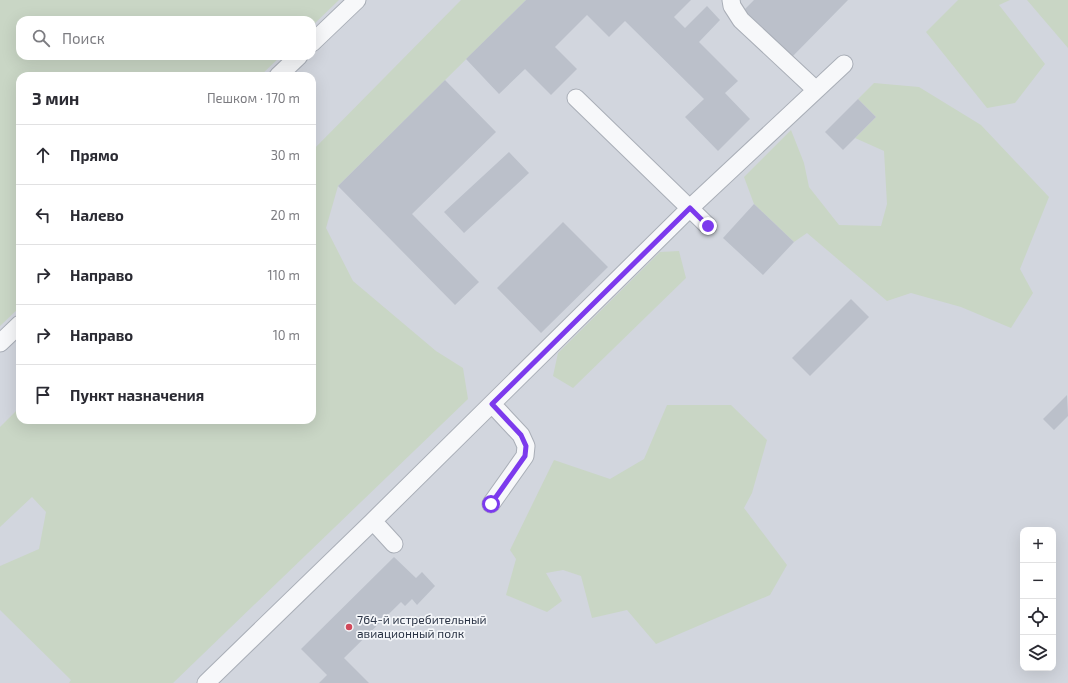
<!DOCTYPE html>
<html lang="ru">
<head>
<meta charset="utf-8">
<style>
	:root { --surface:#fff; --page:#f2f2f3; --text:#2b2b33; --muted:#7c7c81; --line:#e1e1e2 }
	body { margin:0; font-family:"Exo 2",sans-serif; background:var(--page); color:var(--text) }
	.controls { position:absolute; right:12px; bottom:12px; display:grid; overflow:hidden; border-radius:8px; box-shadow:0 4px 16px #0002 }
	.controls button { width:36px; height:36px; display:grid; place-items:center; padding:0; border:0; border-bottom:1px solid var(--line); background:var(--surface); color:var(--text); font:20px sans-serif }
	.stop { position:absolute; width:12px; height:12px; margin:-9px; border:3px solid #7c3aed; border-radius:50%; background:#fff }
	.stop.end { background:#7c3aed; border-color:#fff; box-shadow:0 1px 4px #0008 }
	.list { margin:0; padding:0; list-style:none }
	h2 { display:flex; justify-content:space-between; align-items:center; height:52px; margin:0; padding:0 16px; font-size:17px }
	h2 small { font-size:13px; font-weight:400; color:var(--muted) }
	.list li { display:grid; grid-template-columns:26px 1fr auto; gap:12px; align-items:center; box-sizing:border-box; height:60px; padding:0 16px; border-top:1px solid var(--line) }
	.list b { display:block; font-size:15px; white-space:nowrap }
	.list em { font-size:13px; font-style:normal; color:var(--muted) }
	.icon { flex:none; width:22px; height:22px; fill:none; stroke:currentColor; stroke-width:2; stroke-linecap:round; stroke-linejoin:round }
	.map { position:relative; flex:none; width:1068px; height:683px; overflow:hidden }
	.search { position:absolute; background:var(--surface); box-shadow:0 4px 16px #0002; left:16px; top:16px; width:300px; height:44px; display:flex; align-items:center; gap:10px; box-sizing:border-box; padding:0 14px; border-radius:12px; color:var(--muted); font-size:15px }
	.panel { position:absolute; background:var(--surface); box-shadow:0 4px 16px #0002; left:16px; top:72px; width:300px; height:352px; border-radius:12px }
	.map>svg:first-child { display:block }
</style>
</head>
<body>
<div class="map">
<svg width="1068" height="683" viewBox="0 0 1068 683">
	<rect width="100%" height="100%" fill="#e4e7ec"/>
	<path fill="#d2d6de" fill-rule="evenodd" d="M 0,0 L 1068,0 L 1068,683 L 0,683 ZM 20,20 L 312,20 L 312,56 L 20,56 ZM 20,76 L 312,76 L 312,420 L 20,420 ZM 1023,530 L 1053,530 L 1053,668 L 1023,668 Z"/>
	<path fill="#c9d6c5" d="M 0,0 L 339,0 L 312,26 L 312,20 L 20,20 L 20,56 L 281,56 L 260,76 L 20,76 L 20,307 L 0,326 Z
		M 461,0 L 526,0 L 338,186 L 326,228 L 353,281 L 436,351 L 463,368 L 468,399 L 173,683 L 69,683 L 71,680 L 0,610 L 0,566 L 39,549 L 46,512 L 32,497 L 0,527 L 0,427 L 20,407 L 20,420 L 312,420 L 312,151 Z
		M 958,0 L 1010,0 L 999,5 L 1045,64 L 1015,103 L 987,108 L 926,32 Z
		M 1027,0 L 1068,0 L 1068,48 Z
		M 874,83 L 919,87 L 981,125 L 1049,197 L 1020,269 L 1033,293 L 1011,328 L 961,307 L 911,293 L 887,301 L 807,233 L 794,242 L 754,204 L 744,177 L 791,130 L 804,163 L 809,187 L 839,225 L 881,226 L 887,204 L 884,151 L 855,138 L 876,117 L 858,99 Z
		M 679,251 L 686,278 L 573,388 L 553,376 L 558,353 L 660,252 Z
		M 667,405 L 731,405 L 767,440 L 752,493 L 744,508 L 787,565 L 770,595 L 656,644 L 627,610 L 592,618 L 581,576 L 563,570 L 546,573 L 562,601 L 547,612 L 506,595 L 516,559 L 510,550 L 554,460 L 610,479 L 644,459 Z"/>
	<path fill="#bbc0ca" d="M 526,0 L 691,0 L 674,17 L 685,28 L 707,6 L 720,20 L 699,42 L 738,81 L 725,93 L 750,119 L 718,151 L 685,117 L 704,99 L 625,21 L 609,37 L 587,15 L 555,47 L 577,69 L 551,95 L 525,69 L 499,94 L 466,59 Z
		M 754,0 L 848,0 L 790,59 L 742,12 Z
		M 445,80 L 496,132 L 412,214 L 479,282 L 455,305 L 338,186 Z
		M 858,99 L 876,117 L 843,150 L 825,132 Z
		M 509,152 L 529,173 L 464,233 L 444,212 Z
		M 754,204 L 794,242 L 763,275 L 723,238 Z
		M 563,222 L 608,267 L 541,333 L 497,288 Z
		M 851,299 L 869,317 L 810,376 L 792,358 Z
		M 1067,395 L 1068,416 L 1054,430 L 1043,419 Z
		M 394,557 L 416,578 L 422,572 L 435,586 L 417,605 L 412,599 L 405,606 L 401,602 L 344,658 L 369,683 L 319,683 L 327,675 L 301,649 Z"/>
	<g fill="none" stroke-linecap="round" stroke-linejoin="round">
		<defs>
			<path id="minor" d="M 731,0 L 732,6 L 741,20 L 816,90
				M 312,43 L 357,0
				M 278,76 L 299,56
				M 576,98 L 708,226
				M 0,343 L 20,324
				M 491,504 L 525,456 L 526,446 L 521,435 L 492,404
				M 373,521 L 690,208 L 844,64
				M 206,683 L 373,521 L 394,544"/>
		</defs>
		<use href="#minor" stroke="#a9aeb7" stroke-width="19"/>
		<use href="#minor" stroke="#f7f8fa" stroke-width="17"/>
	</g>
	<g fill="none" stroke-linecap="round" stroke-linejoin="round">
		<path stroke="#7c3aed" stroke-width="5" d="M 491,504 L 525,456 L 526,446 L 521,435 L 492,404 L 690,208 L 708,226"/>
	</g>
	<circle fill="#d1495b" stroke="#f4f6f9" stroke-width="1.5" cx="349" cy="627" r="4"/>
	<g text-anchor="middle" stroke-width="3.5" stroke-linejoin="round" paint-order="stroke">
		<g font-size="12" fill="#2b3445" stroke="#f4f6f9" text-anchor="start">
			<text x="357" y="624">764-й истребительный<tspan x="357" dy="14">авиационный полк</tspan></text>
		</g>
	</g>
</svg>
<div class="controls">
<button>+</button>
<button>−</button>
<button><svg class="icon" aria-label="locate" viewBox="0 0 24 24"><circle cx="12" cy="12" r="6"/><path d="M12 2v4M12 18v4M2 12h4M18 12h4"/></svg></button>
<button><svg class="icon" aria-label="layers" viewBox="0 0 24 24"><path d="M12 4l9 5-9 5-9-5zM3 14l9 5 9-5"/></svg></button>
</div>
<div class="stop" style="left:491px;top:504px"></div>
<div class="stop end" style="left:708px;top:226px"></div>
<div class="search"><svg class="icon" aria-label="search" viewBox="0 0 24 24"><circle cx="10" cy="10" r="6"/><path d="M15 15l6 6"/></svg>Поиск</div>
<section class="panel">
<h2>3 мин<small>Пешком · 170 m</small></h2>
<ul class="list">
<li><svg class="icon" aria-label="ahead" viewBox="0 0 24 24"><path d="M12 20V5M6 11l6-6 6 6"/></svg><div><b>Прямо</b></div><em>30 m</em></li>
<li><svg class="icon" aria-label="left" viewBox="0 0 24 24"><path d="M17 20v-9H6M10 6l-5 5 5 5"/></svg><div><b>Налево</b></div><em>20 m</em></li>
<li><svg class="icon" aria-label="right" viewBox="0 0 24 24"><path d="M7 20v-9h11M14 6l5 5-5 5"/></svg><div><b>Направо</b></div><em>110 m</em></li>
<li><svg class="icon" aria-label="right" viewBox="0 0 24 24"><path d="M7 20v-9h11M14 6l5 5-5 5"/></svg><div><b>Направо</b></div><em>10 m</em></li>
<li><svg class="icon" aria-label="arrive" viewBox="0 0 24 24"><path d="M6 21V4h12l-3 4 3 4H6"/></svg><div><b>Пункт назначения</b></div></li>
</ul>
</section>
</div>
</body>
</html>
